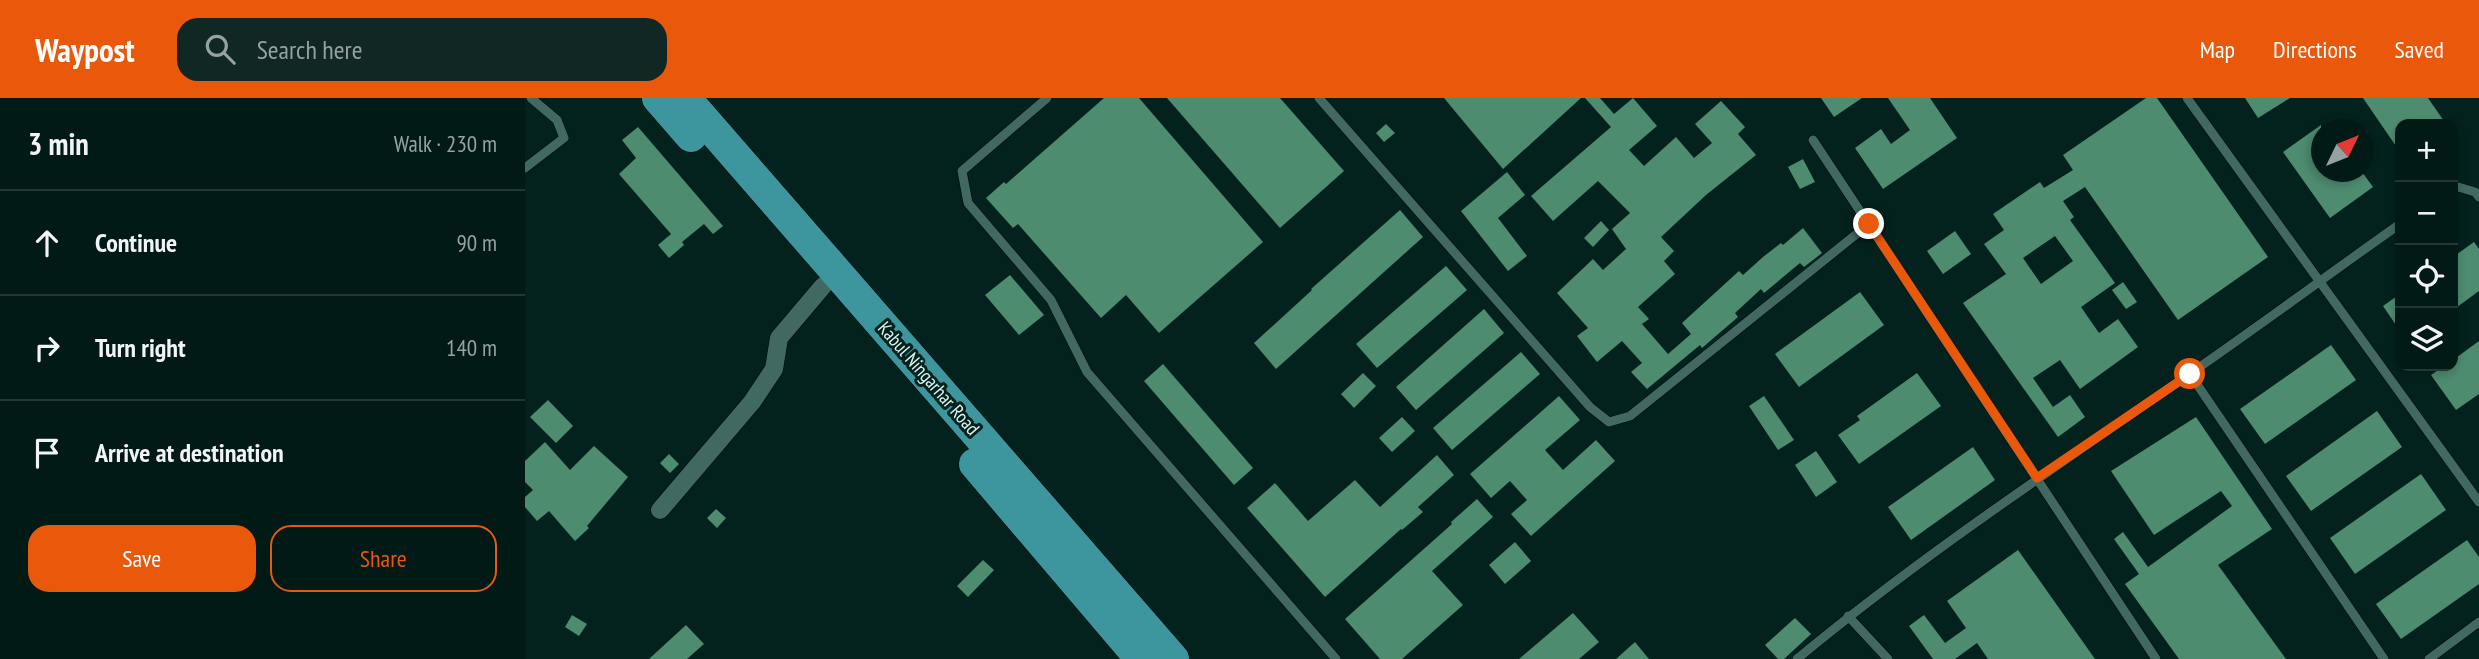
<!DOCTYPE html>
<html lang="en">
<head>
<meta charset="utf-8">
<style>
	:root { --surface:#021a16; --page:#102723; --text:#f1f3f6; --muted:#96a1a1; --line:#233835; --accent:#ea580c }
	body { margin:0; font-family:"PT Sans Narrow",sans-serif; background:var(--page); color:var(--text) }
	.controls { position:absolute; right:21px; top:21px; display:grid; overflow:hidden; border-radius:14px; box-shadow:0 4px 10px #0003 }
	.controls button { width:63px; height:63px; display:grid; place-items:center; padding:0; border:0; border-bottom:2px solid var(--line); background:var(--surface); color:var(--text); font:35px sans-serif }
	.compass { position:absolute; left:1786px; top:21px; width:63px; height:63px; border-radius:50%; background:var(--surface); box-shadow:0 4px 10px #0003; rotate:47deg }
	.stop { position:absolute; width:21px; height:21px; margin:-16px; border:5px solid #ea580c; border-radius:50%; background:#fff }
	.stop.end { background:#ea580c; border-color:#fff; box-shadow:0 2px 7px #0008 }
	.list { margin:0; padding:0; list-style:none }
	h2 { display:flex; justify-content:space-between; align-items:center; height:91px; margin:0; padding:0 28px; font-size:30px }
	h2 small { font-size:23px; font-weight:400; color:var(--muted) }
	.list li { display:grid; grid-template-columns:46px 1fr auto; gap:21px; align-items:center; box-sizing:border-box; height:105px; padding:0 28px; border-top:2px solid var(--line) }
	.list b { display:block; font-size:26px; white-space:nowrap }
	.list em { font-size:23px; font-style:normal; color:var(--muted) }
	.actions { display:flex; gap:14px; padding:21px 28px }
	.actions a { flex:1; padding:16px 0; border:2px solid var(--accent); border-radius:21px; text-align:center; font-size:24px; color:var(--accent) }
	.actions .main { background:var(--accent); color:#fff }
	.icon { flex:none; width:38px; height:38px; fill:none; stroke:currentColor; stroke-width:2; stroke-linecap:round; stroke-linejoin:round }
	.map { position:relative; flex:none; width:1954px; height:561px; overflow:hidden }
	header { display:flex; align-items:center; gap:42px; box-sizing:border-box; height:98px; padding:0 35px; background:var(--accent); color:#fff }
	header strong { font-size:33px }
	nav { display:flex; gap:38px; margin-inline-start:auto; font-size:24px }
	.search { width:490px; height:63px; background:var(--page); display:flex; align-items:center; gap:18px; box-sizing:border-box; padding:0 24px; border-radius:21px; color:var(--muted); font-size:26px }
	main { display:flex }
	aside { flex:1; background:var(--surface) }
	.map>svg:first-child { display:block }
</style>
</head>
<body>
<header>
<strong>Waypost</strong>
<div class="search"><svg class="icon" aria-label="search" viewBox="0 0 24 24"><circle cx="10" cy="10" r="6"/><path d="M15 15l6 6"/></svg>Search here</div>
<nav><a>Map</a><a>Directions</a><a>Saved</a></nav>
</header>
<main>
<aside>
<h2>3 min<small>Walk · 230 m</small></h2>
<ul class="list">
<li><svg class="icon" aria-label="ahead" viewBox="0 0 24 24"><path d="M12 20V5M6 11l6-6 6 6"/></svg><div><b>Continue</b></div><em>90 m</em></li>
<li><svg class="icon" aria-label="right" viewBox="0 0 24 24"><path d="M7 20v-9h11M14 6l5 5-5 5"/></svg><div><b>Turn right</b></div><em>140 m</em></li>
<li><svg class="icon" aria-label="arrive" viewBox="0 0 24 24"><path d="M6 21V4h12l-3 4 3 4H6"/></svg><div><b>Arrive at destination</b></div></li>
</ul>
<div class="actions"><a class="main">Save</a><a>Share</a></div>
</aside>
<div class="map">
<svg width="1954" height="561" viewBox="0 0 1954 561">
	<rect width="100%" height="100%" fill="#03221e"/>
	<path fill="#4e8c70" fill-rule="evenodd" d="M 579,0 L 614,0 L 738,144 L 634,235 L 601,197 L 576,220 L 493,126 L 488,130 L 461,100 L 479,84 L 481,86 Z
		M 642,0 L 755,0 L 819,73 L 755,130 Z
		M 919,0 L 1056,0 L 978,71 Z
		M 1060,0 L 1075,0 L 1089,16 L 1108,0 L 1132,28 L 1104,52 L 1119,68 L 1151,39 L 1169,60 L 1187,45 L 1170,26 L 1196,3 L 1220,29 L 1213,36 L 1231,57 L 1181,97 L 1136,139 L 1149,153 L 1139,163 L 1150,176 L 1113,209 L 1124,221 L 1117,226 L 1143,256 L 1166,236 L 1157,225 L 1214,173 L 1218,177 L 1238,159 L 1256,145 L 1258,147 L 1278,130 L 1297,155 L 1279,169 L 1275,165 L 1239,195 L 1236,191 L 1210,215 L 1213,219 L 1177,250 L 1175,247 L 1122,291 L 1106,274 L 1117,265 L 1097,243 L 1072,264 L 1052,238 L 1063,230 L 1032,195 L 1068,161 L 1078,172 L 1101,151 L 1087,131 L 1105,115 L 1073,83 L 1028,123 L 1006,98 L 1086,29 Z
		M 1296,0 L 1337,0 L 1309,19 Z
		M 1363,0 L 1405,0 L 1432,40 L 1358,91 L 1330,50 L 1356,31 L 1366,46 L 1385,32 Z
		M 1621,0 L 1632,0 L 1743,159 L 1653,222 L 1560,89 L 1538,103 L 1549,119 L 1545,122 L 1590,185 L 1556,209 L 1574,235 L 1593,221 L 1613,249 L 1555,291 L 1535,262 L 1508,280 L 1528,309 L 1545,297 L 1560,319 L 1533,339 L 1438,205 L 1481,176 L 1459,146 L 1479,132 L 1468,116 L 1515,84 L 1519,90 L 1548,72 L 1538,57 ZM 1530,138 L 1548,163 L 1516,186 L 1498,160 Z
		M 1720,0 L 1765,0 L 1733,20 Z
		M 1838,0 L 1903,0 L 1921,26 L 1875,26 L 1875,54 Z
		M 861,26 L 870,35 L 859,44 L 851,35 Z
		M 1796,27 L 1796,74 L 1837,74 L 1848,89 L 1805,120 L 1758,54 Z
		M 113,29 L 198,128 L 188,136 L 179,126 L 157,144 L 159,147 L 144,160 L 133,147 L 146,136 L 94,76 L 111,60 L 97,42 Z
		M 1278,61 L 1290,84 L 1275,91 L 1263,69 Z
		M 982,74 L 1000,97 L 973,120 L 1002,158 L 983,173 L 936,113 Z
		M 875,112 L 898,139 L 751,271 L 729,245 L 787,192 L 786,191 Z
		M 1076,123 L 1084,132 L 1068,149 L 1059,140 Z
		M 1430,133 L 1446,156 L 1418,176 L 1402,153 Z
		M 1949,144 L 1954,151 L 1954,193 L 1928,212 L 1928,159 Z
		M 921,168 L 942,192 L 852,270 L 831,246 Z
		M 485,177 L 519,217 L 494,237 L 460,197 Z
		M 1598,184 L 1612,204 L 1601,211 L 1587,192 Z
		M 1335,194 L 1359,227 L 1274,289 L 1250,256 Z
		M 1875,196 L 1875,233 L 1858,208 Z
		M 959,211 L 979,235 L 891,312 L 871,289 Z
		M 1954,243 L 1954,296 L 1931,312 L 1906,277 L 1919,268 L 1928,268 L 1928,262 Z
		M 1806,247 L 1831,282 L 1740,346 L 1715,311 Z
		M 996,254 L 1015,276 L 927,352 L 908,330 Z
		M 638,266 L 728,370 L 709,387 L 619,283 Z
		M 838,275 L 851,288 L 829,310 L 816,296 Z
		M 1392,275 L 1416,308 L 1334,366 L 1313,337 L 1335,322 L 1332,318 Z
		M 1034,298 L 1055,322 L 1020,352 L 1038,372 L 1071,342 L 1090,363 L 1006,438 L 986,416 L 1002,402 L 985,383 L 966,400 L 945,376 Z
		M 1239,298 L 1269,342 L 1253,352 L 1224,308 Z
		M 23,302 L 48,328 L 31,345 L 5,319 Z
		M 1852,313 L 1877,349 L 1786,413 L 1761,378 Z
		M 877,319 L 890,333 L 867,354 L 854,340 Z
		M 1671,319 L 1747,431 L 1693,467 L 1761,561 L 1654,561 L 1600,486 L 1614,476 L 1589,441 L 1598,434 L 1623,469 L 1707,408 L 1696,393 L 1629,437 L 1586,373 Z
		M 20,344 L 45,372 L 69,348 L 103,379 L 62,428 L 64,430 L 50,443 L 24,413 L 12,423 L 0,409 L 0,399 L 8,392 L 0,384 L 0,363 Z
		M 1448,349 L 1470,382 L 1386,442 L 1363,409 Z
		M 1291,353 L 1312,384 L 1291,399 L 1270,367 Z
		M 144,356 L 154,366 L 145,375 L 135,365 Z
		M 912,357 L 929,377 L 893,409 L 898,414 L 877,432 L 876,431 L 800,499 L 722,410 L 750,385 L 783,423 L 830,382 L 855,409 Z
		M 1896,376 L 1921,412 L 1830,476 L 1805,440 Z
		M 952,401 L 968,419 L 907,473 L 938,507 L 877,561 L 855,561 L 820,521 L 927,426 L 926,424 Z
		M 191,411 L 201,420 L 192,430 L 182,420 Z
		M 1942,442 L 1954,459 L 1954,486 L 1876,541 L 1851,506 Z
		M 990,444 L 1006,463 L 980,486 L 964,467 Z
		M 1493,452 L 1570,561 L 1463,561 L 1452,545 L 1430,561 L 1408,561 L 1384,528 L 1399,517 L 1420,545 L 1441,530 L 1422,503 Z
		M 458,462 L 469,472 L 443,499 L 432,488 Z
		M 1048,515 L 1074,544 L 1054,561 L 994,561 Z
		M 47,517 L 62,526 L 54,538 L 40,529 Z
		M 1270,520 L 1286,536 L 1259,561 L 1253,561 L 1240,547 Z
		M 161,527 L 179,546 L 162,561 L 124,561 Z
		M 1110,544 L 1124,561 L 1091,561 Z"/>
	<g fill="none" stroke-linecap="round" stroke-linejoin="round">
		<defs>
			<path id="lane" d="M 522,0 L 437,73 L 443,105 L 526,202 L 562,274 L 811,561
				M 794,0 L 1065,309 L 1084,324 L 1105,318 L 1344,126
				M 1662,0 L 1954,404
				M 1288,42 L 1631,561
				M 0,70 L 39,40 L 32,22 L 6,0
				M 1928,90 L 1930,88 L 1950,94 L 1954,99
				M 1665,276 L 1859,561
				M 1323,518 L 1363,561
				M 1272,561 C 1396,458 1531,369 1663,277 C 1734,228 1804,176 1875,126
				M 1904,561 L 1954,524"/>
			<path id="street" d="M 135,412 L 227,304 L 249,271 L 254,240 L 298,188"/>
			<path id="highway" d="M 133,0 L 166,38
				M 160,0 L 648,561
				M 450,366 L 616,561"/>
		</defs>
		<use href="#lane" stroke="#000a08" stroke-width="10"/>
		<use href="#street" stroke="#000a08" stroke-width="19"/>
		<use href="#highway" stroke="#000a08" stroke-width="33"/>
		<use href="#lane" stroke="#416962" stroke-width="9"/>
		<use href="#street" stroke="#416962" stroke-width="18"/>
		<use href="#highway" stroke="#3d969d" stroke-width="32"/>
	</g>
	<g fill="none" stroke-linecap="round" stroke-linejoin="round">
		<path stroke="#ea580c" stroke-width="9" d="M 1344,126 L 1512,380 L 1665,276"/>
	</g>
	<g text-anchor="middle" stroke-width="6" stroke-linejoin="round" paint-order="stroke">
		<g font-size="19" fill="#ddf2ee" stroke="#03221e">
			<text transform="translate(404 280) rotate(49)" y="7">Kabul Ningarhar Road</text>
		</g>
	</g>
</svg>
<div class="controls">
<button>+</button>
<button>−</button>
<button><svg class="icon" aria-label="locate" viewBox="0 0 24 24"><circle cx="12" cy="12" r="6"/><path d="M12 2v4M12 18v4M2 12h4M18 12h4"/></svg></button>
<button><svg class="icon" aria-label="layers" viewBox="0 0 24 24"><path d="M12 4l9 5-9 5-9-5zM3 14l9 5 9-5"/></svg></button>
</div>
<svg class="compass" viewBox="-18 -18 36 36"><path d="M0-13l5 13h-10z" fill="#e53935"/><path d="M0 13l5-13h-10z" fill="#96a1a1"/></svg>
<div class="stop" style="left:1665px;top:276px"></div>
<div class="stop end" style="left:1344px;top:126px"></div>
</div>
</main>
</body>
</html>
